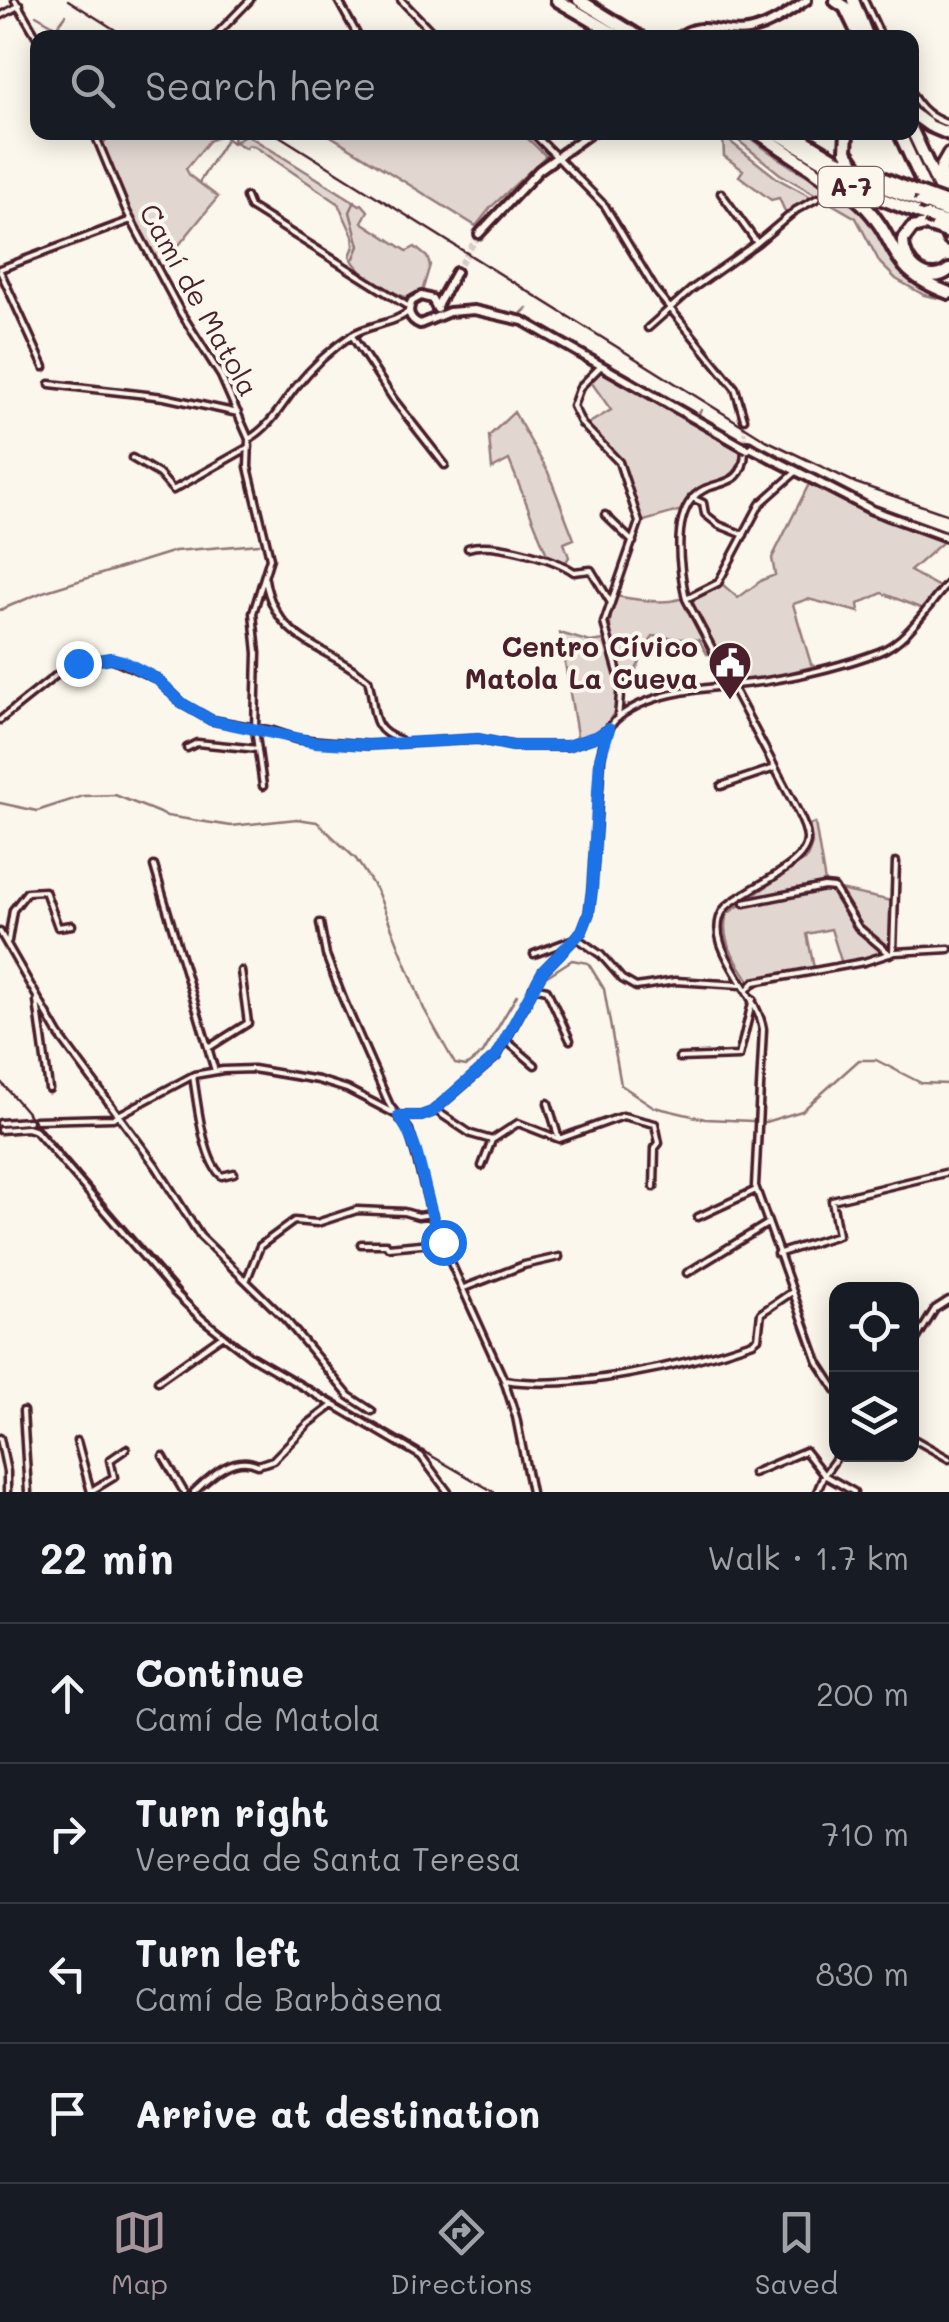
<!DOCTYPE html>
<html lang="en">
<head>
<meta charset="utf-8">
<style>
	:root { --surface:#171b24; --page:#242831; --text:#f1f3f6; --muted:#9ea1a6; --line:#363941; --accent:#a6949b }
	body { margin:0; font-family:Mali,sans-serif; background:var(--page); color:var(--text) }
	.controls { position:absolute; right:30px; bottom:30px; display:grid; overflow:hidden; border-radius:20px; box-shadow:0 5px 25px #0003 }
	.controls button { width:90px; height:90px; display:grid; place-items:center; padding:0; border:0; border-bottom:2px solid var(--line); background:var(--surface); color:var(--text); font:50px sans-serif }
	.stop { position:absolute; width:30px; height:30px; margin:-22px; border:8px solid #1a73e8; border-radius:50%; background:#fff }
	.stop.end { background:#1a73e8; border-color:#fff; box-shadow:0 2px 10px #0008 }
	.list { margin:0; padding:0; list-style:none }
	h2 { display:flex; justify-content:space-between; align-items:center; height:130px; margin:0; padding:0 40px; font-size:42px }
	h2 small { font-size:32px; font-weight:400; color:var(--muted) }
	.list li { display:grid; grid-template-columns:65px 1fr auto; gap:30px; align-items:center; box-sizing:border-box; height:140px; padding:0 40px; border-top:2px solid var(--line) }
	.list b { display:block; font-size:38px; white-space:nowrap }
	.list p { margin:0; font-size:32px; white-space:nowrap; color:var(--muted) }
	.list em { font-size:32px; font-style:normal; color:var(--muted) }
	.icon { flex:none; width:55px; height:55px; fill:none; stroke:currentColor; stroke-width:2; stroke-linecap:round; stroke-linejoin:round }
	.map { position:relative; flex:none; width:949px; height:1492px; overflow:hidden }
	.search { position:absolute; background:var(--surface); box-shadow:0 5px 25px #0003; left:30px; right:30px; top:30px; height:110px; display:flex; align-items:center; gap:25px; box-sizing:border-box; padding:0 35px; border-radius:20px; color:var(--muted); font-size:38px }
	.sheet { height:690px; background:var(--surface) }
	nav { display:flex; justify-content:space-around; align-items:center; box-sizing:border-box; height:140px; border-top:2px solid var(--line); background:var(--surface); font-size:28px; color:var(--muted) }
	nav a { display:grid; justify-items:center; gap:5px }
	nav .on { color:var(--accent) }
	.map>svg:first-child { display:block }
</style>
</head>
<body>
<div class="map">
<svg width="949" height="1492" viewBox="0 0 949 1492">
	<rect width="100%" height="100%" fill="#fbf7ec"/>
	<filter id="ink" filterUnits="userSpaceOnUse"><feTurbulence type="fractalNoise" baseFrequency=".01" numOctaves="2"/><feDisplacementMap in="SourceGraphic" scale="20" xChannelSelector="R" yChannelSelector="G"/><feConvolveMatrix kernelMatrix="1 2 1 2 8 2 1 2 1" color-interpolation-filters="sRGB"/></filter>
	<g filter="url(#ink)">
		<path fill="#e2d7d0" stroke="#967b7e" stroke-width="2.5" d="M 114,133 L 225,133 L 209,141 L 186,169 L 190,176 L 218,197 L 161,267 L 127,212 L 103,143 Z
			M 234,133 L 244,133 L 360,205 L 362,204 L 368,211 L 362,222 L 407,251 L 415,247 L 427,257 L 430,265 L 421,295 L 412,299 C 390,293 359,276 350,256 L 354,246 L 353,236 L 338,203 L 254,146 L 248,145 L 246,148 L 233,141 Z
			M 326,133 L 522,133 L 546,156 L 491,207 L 476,226 Z
			M 729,133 L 742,133 L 792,167 L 853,201 L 868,216 L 891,256 L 908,277 L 948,300 L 924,295 L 896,279 L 880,263 L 856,218 L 780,174 Z
			M 723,136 L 778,179 L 813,198 L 787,216 L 779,198 L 771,200 L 739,176 L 743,170 L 724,156 Z
			M 603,369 L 742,447 C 741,482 717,479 692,492 L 682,510 L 641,522 C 625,478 617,460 586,425 L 611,410 L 589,379 Z
			M 514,412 L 548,472 L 574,539 L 564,543 L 569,557 L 566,562 L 548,557 L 509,460 L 492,469 L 489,436 Z
			M 809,484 L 878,517 L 943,542 L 910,571 L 939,587 L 923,609 L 882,593 L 858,604 L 859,612 L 808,599 L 793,604 L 811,664 L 815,666 L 768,678 L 726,681 L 711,653 L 707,654 L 699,640 L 653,636 L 625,691 C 618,654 601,633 616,596 C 668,606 674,603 722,584 L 738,598 L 762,580 L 775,575 L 772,558 Z
			M 560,633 L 590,642 L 605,640 C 619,685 633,720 578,741 Z
			M 815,823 L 825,883 L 840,890 L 892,901 L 896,949 L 842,964 L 831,929 L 807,934 L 814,968 L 749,981 C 736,959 719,940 727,914 L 807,858 L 812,844 L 809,825 Z"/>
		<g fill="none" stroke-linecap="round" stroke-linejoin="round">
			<path stroke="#907477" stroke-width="2.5" d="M 36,15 L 57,27 L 66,15
				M 219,132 L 233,143 L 246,134
				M 200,181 L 231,132
				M 354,258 L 359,246 L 350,212 L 355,201
				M 520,315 L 527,308
				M 698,416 L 701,410
				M 0,610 L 43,592 L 175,551 L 259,544
				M 0,803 L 37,811 L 83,796 L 115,795 L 167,816 L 231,826 L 297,819 L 317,822 L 356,859 L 377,891 L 424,1009 L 455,1064 L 466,1066 L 483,1053 L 517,995
				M 547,976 L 572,960 L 588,963 L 604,989 L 621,1085 L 654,1107 L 705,1119 L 753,1121
				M 765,1122 L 802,1111 L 859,1060 L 876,1060 L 921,1083 L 949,1084"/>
			<path stroke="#d8ccc5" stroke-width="4" stroke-dasharray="4 2" stroke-linecap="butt" d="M 744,419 L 745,449"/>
			<path stroke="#d8ccc5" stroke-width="6" stroke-dasharray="6 3" stroke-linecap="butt" d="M 456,272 L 479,234"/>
			<defs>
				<path id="street" d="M 15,0 L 38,39
					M 338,0 L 359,38
					M 401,0 L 438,38
					M 864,0 L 882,38
					M 0,16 L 20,5
					M 213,38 L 250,0
					M 912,94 C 920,110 932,119 949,124
					M 94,132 L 127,212 L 181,313 L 221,376 L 249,439 L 248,467 L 270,558 L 253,613 L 257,653 L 255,729 L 263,786
					M 532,132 L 605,206 L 656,291 L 735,388 L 744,419
					M 721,193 L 757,243
					M 246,197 L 250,207 L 409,307
					M 0,269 L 131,220
					M 0,271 L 44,367
					M 648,328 L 692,289 L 757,243 L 796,210 L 818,198
					M 352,336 L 394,400 L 445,465
					M 600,367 L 580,387 L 573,406 L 582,424 L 619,462 L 639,522 L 604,623 L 621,683 L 618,718
					M 50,384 L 164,397 L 238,413
					M 249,439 C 271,426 280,407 295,388 C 311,368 331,349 352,335 C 369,324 395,324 409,311
					M 745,451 C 744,494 710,476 692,499 C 672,523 680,571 686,599 L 793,802 C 798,813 807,827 807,839 C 808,867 743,889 725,908 C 699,943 757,990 763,1029 L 755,1186 L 818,1362 L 836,1390
					M 132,458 L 159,474 L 173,490 L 249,447
					M 692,498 L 703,503 L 705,514 L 719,525 L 744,535
					M 605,515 L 633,542
					M 468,548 C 492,540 554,558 574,572 L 591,570 L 611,603
					M 265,579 C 275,642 327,646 368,680 C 377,709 367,729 400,740
					M 686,599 L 718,583 L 760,504 L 796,472
					M 0,720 L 69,665 L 111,658 L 157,679 L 183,704 L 211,720 L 273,731 L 296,739 L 368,745 L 478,739 L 513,746 L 567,746 L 598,736 L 609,729
					M 187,748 L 197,743 L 258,749
					M 721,786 L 775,768
					M 154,866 L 215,1071
					M 744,903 L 824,887 L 834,888 L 858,927 L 890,954
					M 320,923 L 326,955 L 343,999 L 390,1106 L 409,1130 L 436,1230 L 504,1380 L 516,1417 L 531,1492
					M 0,932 L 59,1035 L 156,1166 L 200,1236 L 286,1320 L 349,1396 L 372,1411
					M 8,941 L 13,910 L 27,892 L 45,891 L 58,927 L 72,925
					M 893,952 L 896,862
					M 534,954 L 577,938 L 601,955 L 622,979 L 636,987 L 675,981 L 741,985
					M 533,987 L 547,990 L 570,1040
					M 747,990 L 754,982 L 864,962 L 895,952 L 949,949
					M 37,1001 L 49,1089
					M 508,1042 L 535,1065
					M 210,1047 L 248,1023 L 241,971
					M 679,1058 L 739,1056 L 753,999
					M 193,1076 C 197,1100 203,1162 222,1176 L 234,1173
					M 548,1103 L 559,1139
					M 435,1110 L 471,1134 L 492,1140 L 518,1123 L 559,1139 L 623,1116 L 655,1124 L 659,1143 L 655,1148 L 654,1187
					M 35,1120 L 113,1118 L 194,1075 L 223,1070 L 253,1069 L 318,1080 L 347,1089 L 399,1116 L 421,1116 L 432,1112 L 497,1056 L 543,971 L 582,931 L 589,913 L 592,889 L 601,758 C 603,743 606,727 619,717 C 657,687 722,688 767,681 C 803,675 845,665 879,652 C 909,640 928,605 949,582
					M 0,1123 L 29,1121
					M 0,1130 L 27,1128 L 36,1131 L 173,1291 L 202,1319 L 250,1356 L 421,1456 L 448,1492
					M 482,1166 L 492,1140
					M 698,1217 L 756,1190
					M 361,1244 L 386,1244 L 388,1247 L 443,1242
					M 777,1254 L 838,1235 L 832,1200 L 949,1172
					M 687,1273 L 767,1224
					M 247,1279 L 260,1246 L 294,1221 L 317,1223 L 357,1210 L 404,1212 L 418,1216 L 432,1214
					M 464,1288 L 524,1265 L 559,1257
					M 912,1346 L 935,1309 L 949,1300
					M 504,1380 C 575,1391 686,1365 753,1342 L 758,1338 L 761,1313 L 792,1292
					M 158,1381 L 222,1336
					M 23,1411 L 28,1492
					M 0,1438 L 7,1472 L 7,1492
					M 912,1438 L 949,1459
					M 77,1441 L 91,1492
					M 163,1456 L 184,1492
					M 753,1473 L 805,1451 L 824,1475 L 854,1492
					M 91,1491 L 114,1477 L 110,1460 L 126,1449
					M 194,1492 C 211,1476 234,1453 258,1465 L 273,1460 L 308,1424 L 333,1405
					M 817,1492 L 824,1475 L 839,1454"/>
				<path id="secondary" d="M 677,38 C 702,17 721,36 748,31 C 769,27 790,12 807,0
					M 479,234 L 539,170 L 592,132
					M 437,306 L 456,272
					M 437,309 L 432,299 L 421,296 L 412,301 C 406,311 410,320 420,324 L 449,312 L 474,310 L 523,321 L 742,446
					M 748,446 L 872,510 L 949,538"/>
				<path id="highway" d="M 557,0 L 622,38
					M 579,0 L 641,38
					M 853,0 L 868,38
					M 836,1 L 845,7 L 860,38
					M 912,113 L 930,126 L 949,134
					M 912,130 L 949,209
					M 757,132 L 814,170
					M 775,132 L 836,169 L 921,202
					M 791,132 L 834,158 L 916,192
					M 847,132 L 846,151 L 857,167
					M 899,132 L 949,239
					M 812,169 C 828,183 850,190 864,205 C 902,245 885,269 949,293
					M 839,182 L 926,216
					M 944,186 L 941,168 L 949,154
					M 936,228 L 925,225 L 912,228 L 903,240 C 902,264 928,287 949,270"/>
			</defs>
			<use href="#street" stroke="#4a1f2b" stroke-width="11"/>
			<use href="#secondary" stroke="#4a1f2b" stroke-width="14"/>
			<use href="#highway" stroke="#4a1f2b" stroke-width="18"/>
			<use href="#street" stroke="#fbf7ec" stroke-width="4"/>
			<use href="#secondary" stroke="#fbf7ec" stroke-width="6"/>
			<use href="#highway" stroke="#fbf7ec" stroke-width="10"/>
			<path stroke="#4a1f2b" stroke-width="2.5" d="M 68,0 L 128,38
				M 273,132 L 766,440 L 856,483 L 949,515
				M 0,1081 L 195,1308 L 238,1344 L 494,1492"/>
			<defs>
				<path id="secondary-bridge" d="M 742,446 L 748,449"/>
				<path id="highway-bridge" d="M 916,192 L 949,204
					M 921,202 L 949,213
					M 926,216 L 949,224
					M 936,228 L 949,233"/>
			</defs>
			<use href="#secondary-bridge" stroke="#4a1f2b" stroke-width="14" stroke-linecap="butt"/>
			<use href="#highway-bridge" stroke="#4a1f2b" stroke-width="18" stroke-linecap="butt"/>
			<use href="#secondary-bridge" stroke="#fbf7ec" stroke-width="6"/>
			<use href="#highway-bridge" stroke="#fbf7ec" stroke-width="10"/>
		</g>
	</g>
	<g fill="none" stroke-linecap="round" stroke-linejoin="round" filter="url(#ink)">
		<path stroke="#1a73e8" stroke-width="12" d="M 78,663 L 111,658 L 123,661 L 157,679 L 183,704 L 211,720 L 314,742 L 368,745 L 478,739 L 513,746 L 567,746 L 598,736 L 609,729 L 600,758 L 592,889 L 589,913 L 582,931 L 543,971 L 496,1056 L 432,1112 L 421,1116 L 399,1116 C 425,1152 422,1203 443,1242"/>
	</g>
	<defs>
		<symbol id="civic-pin" viewBox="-11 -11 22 30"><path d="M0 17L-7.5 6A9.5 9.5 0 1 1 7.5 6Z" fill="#4a1f2b" stroke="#fbf7ec"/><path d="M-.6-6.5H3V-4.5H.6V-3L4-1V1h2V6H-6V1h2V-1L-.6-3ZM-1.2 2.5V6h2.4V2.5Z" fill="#fff"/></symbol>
	</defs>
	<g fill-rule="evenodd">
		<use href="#civic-pin" x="705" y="638" width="50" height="68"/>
	</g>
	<g text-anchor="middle" stroke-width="8" stroke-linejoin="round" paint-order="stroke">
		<rect fill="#fbf7ec" stroke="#7f6065" stroke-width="2.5" x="818.5" y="167" width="65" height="40" rx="8"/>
		<g font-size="25" font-weight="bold" fill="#4a1f2b">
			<text x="851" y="196">A-7</text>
		</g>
		<g font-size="28" fill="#4a1f2b" stroke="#fbf7ec">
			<text transform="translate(199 300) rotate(61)" y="10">Camí de Matola</text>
		</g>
		<g font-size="28" font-weight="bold" fill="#4a1f2b" stroke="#fbf7ec" text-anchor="end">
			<text x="698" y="657">Centro Cívico<tspan x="698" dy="32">Matola La Cueva</tspan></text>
		</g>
	</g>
</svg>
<div class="controls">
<button><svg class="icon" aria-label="locate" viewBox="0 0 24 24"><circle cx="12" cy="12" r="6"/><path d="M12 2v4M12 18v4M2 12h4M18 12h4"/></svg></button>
<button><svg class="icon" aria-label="layers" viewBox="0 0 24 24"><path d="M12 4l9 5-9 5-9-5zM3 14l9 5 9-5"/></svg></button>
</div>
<div class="stop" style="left:443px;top:1242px"></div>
<div class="stop end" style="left:78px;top:663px"></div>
<div class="search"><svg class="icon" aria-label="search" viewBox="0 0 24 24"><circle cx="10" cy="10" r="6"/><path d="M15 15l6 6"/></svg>Search here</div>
</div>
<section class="sheet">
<h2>22 min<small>Walk · 1.7 km</small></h2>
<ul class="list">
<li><svg class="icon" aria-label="ahead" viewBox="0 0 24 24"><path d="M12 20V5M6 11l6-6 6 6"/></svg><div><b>Continue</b><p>Camí de Matola</p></div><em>200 m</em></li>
<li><svg class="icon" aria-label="right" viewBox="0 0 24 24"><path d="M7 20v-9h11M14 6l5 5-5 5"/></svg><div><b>Turn right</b><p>Vereda de Santa Teresa</p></div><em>710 m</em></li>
<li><svg class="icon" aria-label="left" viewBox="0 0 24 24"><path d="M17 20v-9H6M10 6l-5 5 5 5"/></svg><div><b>Turn left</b><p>Camí de Barbàsena</p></div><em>830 m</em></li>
<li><svg class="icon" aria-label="arrive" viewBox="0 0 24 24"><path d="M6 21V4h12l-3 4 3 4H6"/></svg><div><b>Arrive at destination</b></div></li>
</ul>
</section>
<nav>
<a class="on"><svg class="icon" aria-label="map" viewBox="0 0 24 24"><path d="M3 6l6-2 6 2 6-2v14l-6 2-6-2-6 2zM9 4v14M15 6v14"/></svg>Map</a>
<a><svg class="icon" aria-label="directions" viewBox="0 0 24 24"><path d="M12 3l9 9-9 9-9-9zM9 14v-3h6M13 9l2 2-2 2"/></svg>Directions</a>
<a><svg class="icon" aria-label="saved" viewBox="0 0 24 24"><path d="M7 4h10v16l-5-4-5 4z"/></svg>Saved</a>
</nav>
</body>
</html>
